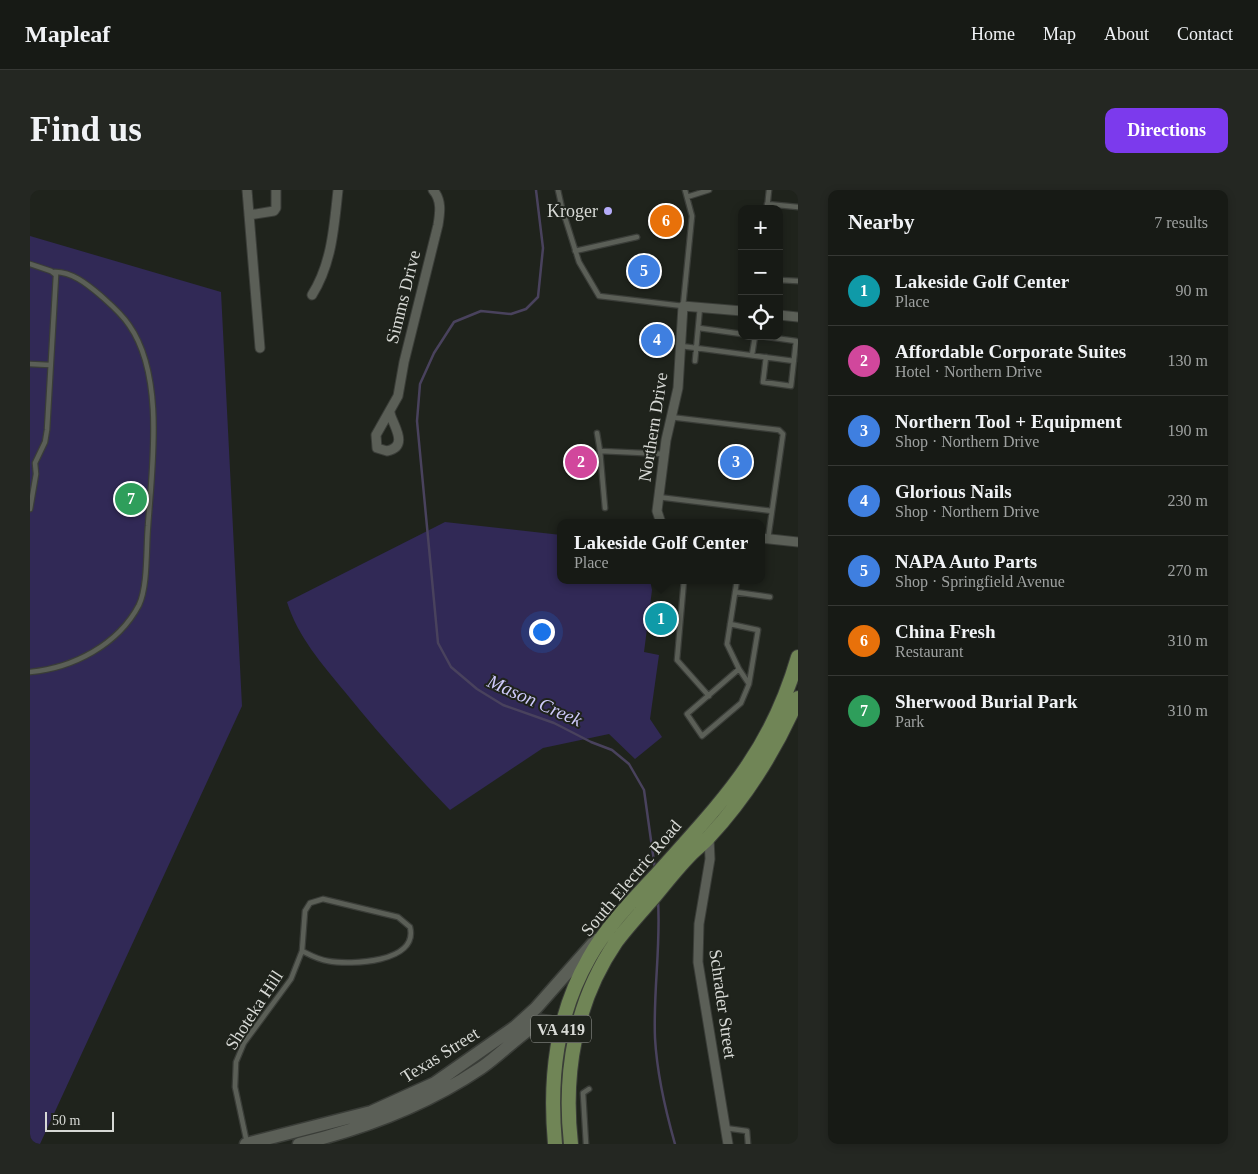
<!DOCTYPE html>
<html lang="en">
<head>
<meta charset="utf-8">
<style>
	:root { --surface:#171a15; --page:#242722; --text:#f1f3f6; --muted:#9ea1a0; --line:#363834; --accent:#7c3aed }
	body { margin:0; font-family:Georgia,serif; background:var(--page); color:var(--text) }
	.controls { position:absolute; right:15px; top:15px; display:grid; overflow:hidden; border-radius:10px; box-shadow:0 2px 8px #0003 }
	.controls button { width:45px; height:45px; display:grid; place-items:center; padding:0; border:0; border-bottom:1px solid var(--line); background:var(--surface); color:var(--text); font:25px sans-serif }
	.scale { position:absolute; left:15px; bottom:12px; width:69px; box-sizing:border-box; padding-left:5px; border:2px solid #d7d9d5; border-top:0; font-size:14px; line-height:18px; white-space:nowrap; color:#d7d9d5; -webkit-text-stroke:4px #1f231c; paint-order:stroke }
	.you { position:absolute; left:511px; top:441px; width:18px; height:18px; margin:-12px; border:4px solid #fff; border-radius:50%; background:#1a73e8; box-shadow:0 0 0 8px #1a73e833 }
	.badge { display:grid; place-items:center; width:32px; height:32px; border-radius:50%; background:var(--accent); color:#fff; font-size:16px; font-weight:700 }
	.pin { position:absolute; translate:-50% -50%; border:2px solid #fff; box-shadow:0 1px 5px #0006 }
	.popup { position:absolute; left:527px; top:329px; width:208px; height:65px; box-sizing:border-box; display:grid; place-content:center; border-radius:10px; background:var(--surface); filter:drop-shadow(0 1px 4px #0005); font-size:16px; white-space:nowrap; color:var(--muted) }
	.popup b { font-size:19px; color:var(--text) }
	.popup::after { content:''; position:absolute; left:50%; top:100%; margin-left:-10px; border:10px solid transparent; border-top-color:var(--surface) }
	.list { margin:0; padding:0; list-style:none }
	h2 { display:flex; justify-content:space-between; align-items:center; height:65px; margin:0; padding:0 20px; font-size:21px }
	h2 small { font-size:16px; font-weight:400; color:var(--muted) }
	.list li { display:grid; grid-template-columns:32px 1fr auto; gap:15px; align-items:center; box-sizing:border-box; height:70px; padding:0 20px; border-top:1px solid var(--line) }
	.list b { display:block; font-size:19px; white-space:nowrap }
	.list p { margin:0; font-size:16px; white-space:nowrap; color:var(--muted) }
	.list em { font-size:16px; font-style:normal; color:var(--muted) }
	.icon { flex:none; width:28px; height:28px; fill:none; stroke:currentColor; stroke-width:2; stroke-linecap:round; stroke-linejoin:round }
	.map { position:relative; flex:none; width:768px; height:954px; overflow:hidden; border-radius:10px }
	header { display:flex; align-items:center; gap:30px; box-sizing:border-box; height:70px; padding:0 25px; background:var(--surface); border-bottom:1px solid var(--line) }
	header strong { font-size:24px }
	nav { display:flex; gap:28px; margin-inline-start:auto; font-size:18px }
	.intro { display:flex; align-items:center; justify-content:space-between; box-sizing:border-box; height:120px; padding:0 30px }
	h1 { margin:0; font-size:35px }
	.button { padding:12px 22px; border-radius:10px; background:var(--accent); color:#fff; font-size:18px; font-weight:700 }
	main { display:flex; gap:30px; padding:0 30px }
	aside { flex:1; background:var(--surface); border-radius:10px; box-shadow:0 2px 8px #0003 }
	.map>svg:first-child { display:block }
</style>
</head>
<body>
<header>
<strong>Mapleaf</strong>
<nav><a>Home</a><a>Map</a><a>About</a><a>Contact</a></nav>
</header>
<div class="intro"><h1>Find us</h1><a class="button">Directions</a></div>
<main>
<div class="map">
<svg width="768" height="954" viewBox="0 0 768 954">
	<rect width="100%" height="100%" fill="#1f231c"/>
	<path fill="#312956" d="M 0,46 L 191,102 L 212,516 L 10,954 L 0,954 Z
		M 415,332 L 531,345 L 531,390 L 620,390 L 622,400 L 614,462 L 629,465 L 620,529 L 632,547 L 605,569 L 579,544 L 513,558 L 420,620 C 383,582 348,543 315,502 C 292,474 268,447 257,412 Z"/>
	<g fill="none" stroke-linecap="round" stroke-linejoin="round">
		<path stroke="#49425d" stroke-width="2.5" d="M 506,0 L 513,58 L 508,107 L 496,119 L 481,124 L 451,121 L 424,132 L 404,163 L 390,194 L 387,231 L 408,453 L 421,477 L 447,499 L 473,515 L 524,533 L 561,552 L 582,560 L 599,574 L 614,600 L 625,679
			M 628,710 C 631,756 623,802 625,848 C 627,885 635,919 645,954"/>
		<defs>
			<path id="service" d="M 528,0 L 532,18 L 549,72 L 569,106 L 653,116 L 662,26 L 655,0
				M 657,7 L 679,0
				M 737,14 L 768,17
				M 737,19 L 739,0
				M 545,61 L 607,47
				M 0,74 L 21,81 L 26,85 L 17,240 L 15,252 L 5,273 L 6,284 L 0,319
				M 749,90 L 768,91
				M 669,138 L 712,144
				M 730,146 L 766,151 L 761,196 L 733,192 L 736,167
				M 651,156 L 764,171
				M 722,165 L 725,146
				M 665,171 L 670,117
				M 0,174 L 20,175
				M 640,227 L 749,240 L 753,244 L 738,349
				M 567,243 L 570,261
				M 628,307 L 742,321
				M 575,318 L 570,261 L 634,264
				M 654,390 L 647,470 L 679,506
				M 707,390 L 697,454 L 709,479 L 719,494 L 711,513 L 672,546 L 657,524 L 709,479
				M 705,402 L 740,407
				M 700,434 L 728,440 L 719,494
				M 0,482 C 43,478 88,455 109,415 C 118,396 116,358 118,336 C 122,277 135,186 99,135 C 91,123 80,114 70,105 C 57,94 41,81 24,82
				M 293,709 L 368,727 L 380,737 C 389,773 320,775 298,771 C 289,770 280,765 272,761 L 275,721 L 280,713 Z
				M 695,938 L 717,941 L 718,954
				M 217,953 L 205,897 L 206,872 L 214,853 L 261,789 L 272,761
				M 556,954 L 553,903 L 559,899"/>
			<path id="minor" d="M 217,0 L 230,158
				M 219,25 L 244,21 L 246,18 L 246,0
				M 282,105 C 302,73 304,37 308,0
				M 749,125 L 768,127
				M 360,221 C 359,230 382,256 357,261 L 347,258 L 346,245 L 368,206 L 374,172 L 408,35 C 410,23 412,10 403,0
				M 631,333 L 627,321 L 636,250 L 648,198 L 653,116 L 712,121
				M 731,348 L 768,352
				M 679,648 L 680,669 L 669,734 L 668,772 L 698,954"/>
			<path id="secondary" d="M 216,954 L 341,922 L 405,893 L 485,837 L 506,818 L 566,750
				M 269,954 C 333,939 396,915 451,878 C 471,864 491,843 511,831 L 520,832 L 531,839"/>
			<path id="primary" d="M 525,954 C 519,888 526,826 559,768 C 577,736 603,710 628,683 C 693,610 740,564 768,467
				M 541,954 C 533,883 545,812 586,752 C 598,736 612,721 625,706 C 637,691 649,676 662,663 C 668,657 674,653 679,647 C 717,606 746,559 768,508"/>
		</defs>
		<use href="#service" stroke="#3a3d38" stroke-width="7"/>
		<use href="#minor" stroke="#3a3d38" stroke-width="11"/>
		<use href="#secondary" stroke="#3a3d38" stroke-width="15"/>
		<use href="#primary" stroke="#3a3d38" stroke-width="16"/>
		<use href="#service" stroke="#5b5f57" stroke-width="4.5"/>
		<use href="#minor" stroke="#5b5f57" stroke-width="9"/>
		<use href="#secondary" stroke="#5b5f57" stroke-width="12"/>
		<use href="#primary" stroke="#708556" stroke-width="14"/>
	</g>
	<circle fill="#b5acf9" stroke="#1f231c" stroke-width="2" cx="578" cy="21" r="5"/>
	<g text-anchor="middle" stroke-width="4" stroke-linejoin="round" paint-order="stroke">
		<rect fill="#1f231c" stroke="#a0a29e" stroke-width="1" x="501" y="825.5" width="60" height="27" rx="4"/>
		<g font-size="16" font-weight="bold" fill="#d7d9d5">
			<text x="531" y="845">VA 419</text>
		</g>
		<g font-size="18" fill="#d7d9d5" stroke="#1f231c" text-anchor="end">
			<text x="568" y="27">Kroger</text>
		</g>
		<g font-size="18" fill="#d7d9d5" stroke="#1f231c">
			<text transform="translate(373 107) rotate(-76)" y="6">Simms Drive</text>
			<text transform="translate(623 237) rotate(-81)" y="6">Northern Drive</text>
			<text transform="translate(601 688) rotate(-50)" y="6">South Electric Road</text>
			<text transform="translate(693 814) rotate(82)" y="6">Schrader Street</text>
			<text transform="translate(224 820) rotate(-57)" y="6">Shoteka Hill</text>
			<text transform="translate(410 865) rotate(-32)" y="6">Texas Street</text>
		</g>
		<g font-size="19" font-style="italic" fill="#cecafa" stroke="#1f231c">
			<text transform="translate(505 510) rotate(24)" y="7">Mason Creek</text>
		</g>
	</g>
</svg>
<div class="controls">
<button>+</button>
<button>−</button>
<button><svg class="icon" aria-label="locate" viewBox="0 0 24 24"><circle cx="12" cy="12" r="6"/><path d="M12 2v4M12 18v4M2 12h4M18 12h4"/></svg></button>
</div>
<div class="scale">50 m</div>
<div class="you"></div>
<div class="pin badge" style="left:631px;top:429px;background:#0f9aa8">1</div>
<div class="popup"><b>Lakeside Golf Center</b>Place</div>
<div class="pin badge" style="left:551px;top:272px;background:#d1479c">2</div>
<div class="pin badge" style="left:706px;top:272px;background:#3f7fe0">3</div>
<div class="pin badge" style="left:627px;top:150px;background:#3f7fe0">4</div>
<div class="pin badge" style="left:614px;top:81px;background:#3f7fe0">5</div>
<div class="pin badge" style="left:636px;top:31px;background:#e8710a">6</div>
<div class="pin badge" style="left:101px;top:309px;background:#2e9e5b">7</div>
</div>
<aside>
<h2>Nearby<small>7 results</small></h2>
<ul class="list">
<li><span class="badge" style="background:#0f9aa8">1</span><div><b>Lakeside Golf Center</b><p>Place</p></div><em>90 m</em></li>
<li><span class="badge" style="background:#d1479c">2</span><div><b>Affordable Corporate Suites</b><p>Hotel · Northern Drive</p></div><em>130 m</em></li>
<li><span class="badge" style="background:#3f7fe0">3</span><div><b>Northern Tool + Equipment</b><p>Shop · Northern Drive</p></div><em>190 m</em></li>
<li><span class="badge" style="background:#3f7fe0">4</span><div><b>Glorious Nails</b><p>Shop · Northern Drive</p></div><em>230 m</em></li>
<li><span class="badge" style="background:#3f7fe0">5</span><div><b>NAPA Auto Parts</b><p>Shop · Springfield Avenue</p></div><em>270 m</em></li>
<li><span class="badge" style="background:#e8710a">6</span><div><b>China Fresh</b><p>Restaurant</p></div><em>310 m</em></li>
<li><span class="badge" style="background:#2e9e5b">7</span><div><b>Sherwood Burial Park</b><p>Park</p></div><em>310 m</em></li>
</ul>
</aside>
</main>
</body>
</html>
